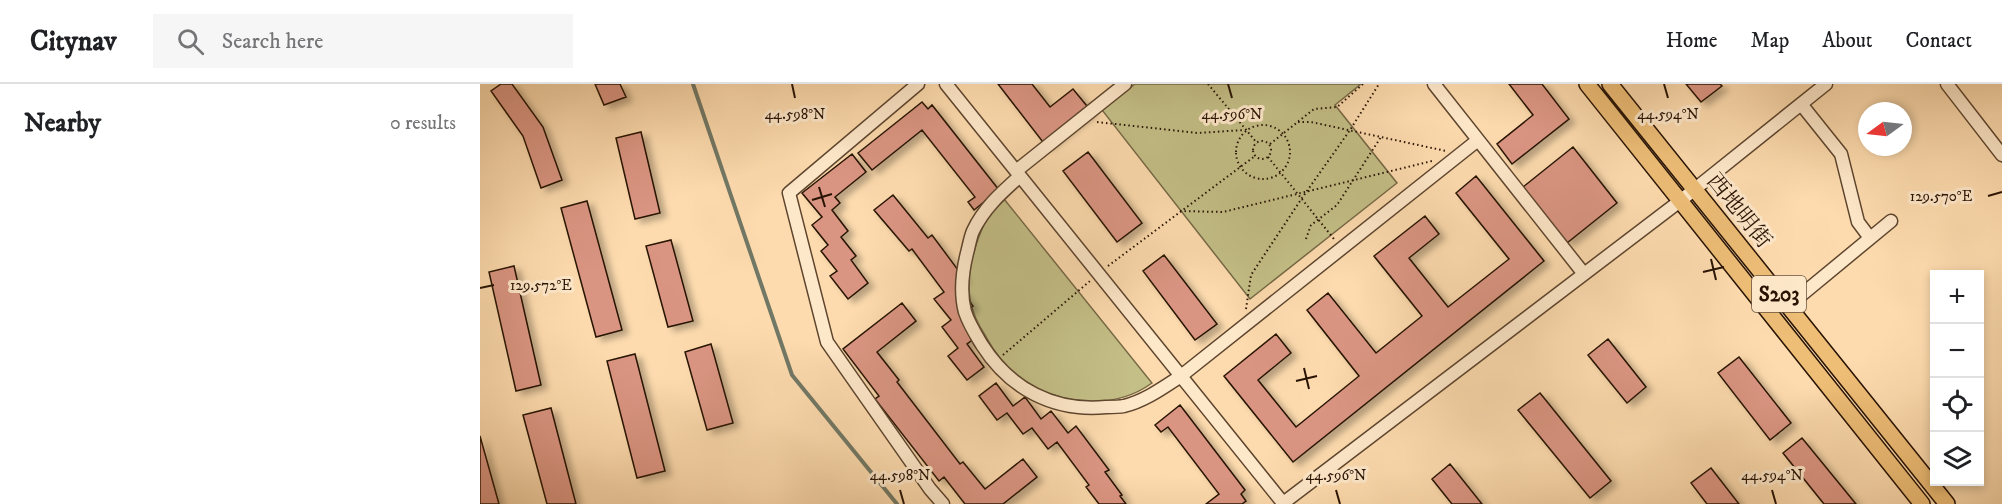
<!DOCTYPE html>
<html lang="en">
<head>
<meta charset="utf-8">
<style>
	:root { --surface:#fff; --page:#f6f6f6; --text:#202124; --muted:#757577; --line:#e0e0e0 }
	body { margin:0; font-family:"IM FELL DW Pica","Noto Serif SC",serif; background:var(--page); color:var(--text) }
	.controls { position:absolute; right:18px; bottom:18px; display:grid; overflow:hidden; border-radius:0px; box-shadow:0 3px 9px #0003 }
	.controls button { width:54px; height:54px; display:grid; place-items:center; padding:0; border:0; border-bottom:2px solid var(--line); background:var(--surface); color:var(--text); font:30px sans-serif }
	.compass { position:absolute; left:1378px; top:18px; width:54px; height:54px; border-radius:50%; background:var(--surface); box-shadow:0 3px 9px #0003; rotate:255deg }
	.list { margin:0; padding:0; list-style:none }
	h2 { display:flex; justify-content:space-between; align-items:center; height:78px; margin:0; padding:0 24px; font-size:26px }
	h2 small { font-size:20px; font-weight:400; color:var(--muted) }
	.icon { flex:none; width:33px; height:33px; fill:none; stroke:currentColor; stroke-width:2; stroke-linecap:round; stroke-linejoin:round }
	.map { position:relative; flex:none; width:1522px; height:420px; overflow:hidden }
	header { display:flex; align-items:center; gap:36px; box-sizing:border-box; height:84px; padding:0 30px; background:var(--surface); border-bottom:2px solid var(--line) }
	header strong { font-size:28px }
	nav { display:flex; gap:33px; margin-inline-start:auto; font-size:21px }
	.search { width:420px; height:54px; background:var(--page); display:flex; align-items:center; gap:15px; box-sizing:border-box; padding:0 21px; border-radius:0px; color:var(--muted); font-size:22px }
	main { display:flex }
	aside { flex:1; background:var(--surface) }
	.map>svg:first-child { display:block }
</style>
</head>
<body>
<header>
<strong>Citynav</strong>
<div class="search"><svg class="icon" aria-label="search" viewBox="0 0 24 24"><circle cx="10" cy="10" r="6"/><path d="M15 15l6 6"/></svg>Search here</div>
<nav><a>Home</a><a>Map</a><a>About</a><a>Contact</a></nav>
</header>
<main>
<aside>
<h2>Nearby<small>0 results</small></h2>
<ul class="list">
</ul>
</aside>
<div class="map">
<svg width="1522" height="420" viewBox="0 0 1522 420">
	<defs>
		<filter id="shadow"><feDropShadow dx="6" dy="4" stdDeviation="3" flood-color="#0004"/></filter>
	</defs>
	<rect width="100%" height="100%" fill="#fddbae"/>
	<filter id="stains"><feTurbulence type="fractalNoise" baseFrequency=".00333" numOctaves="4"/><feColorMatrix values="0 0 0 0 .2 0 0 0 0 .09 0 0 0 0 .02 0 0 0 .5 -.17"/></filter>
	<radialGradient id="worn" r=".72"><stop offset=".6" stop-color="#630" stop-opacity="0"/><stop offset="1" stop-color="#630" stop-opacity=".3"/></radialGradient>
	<path fill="#c4bf87" stroke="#766946" stroke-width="1.5" d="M 655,0 L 881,0 L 855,21 L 917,99 L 770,215 L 622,26 Z
		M 524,115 L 672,299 C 633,327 580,321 542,295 C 527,284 515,269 506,253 C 499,242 492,229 490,215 C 487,197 490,178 496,161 C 502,142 509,128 524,115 Z"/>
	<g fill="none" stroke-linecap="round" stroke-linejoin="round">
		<path stroke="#717865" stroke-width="4" d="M 213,0 L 312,291 L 417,420"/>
	</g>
	<path fill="#da9582" stroke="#281304" stroke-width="1.5" filter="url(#shadow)" d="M 21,0 L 32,0 L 63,43 L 82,96 L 61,104 L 43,52 L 11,7 Z
		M 115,0 L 140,0 L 146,13 L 124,21 Z
		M 518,0 L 552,0 L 570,23 L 593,5 L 611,27 L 566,62 Z
		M 1029,0 L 1062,0 L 1089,35 L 1032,80 L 1017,60 L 1053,31 Z
		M 1206,0 L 1240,0 L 1242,2 L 1221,18 Z
		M 442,18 L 448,25 L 452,21 L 519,106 L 494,126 L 488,118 L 495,113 L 442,46 L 392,86 L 378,69 Z
		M 161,48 L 180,129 L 155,135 L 136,54 Z
		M 1093,63 L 1137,119 L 1087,159 L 1043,103 Z
		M 608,68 L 662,139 L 637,158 L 583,87 Z
		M 372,70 L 386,88 L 355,113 L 360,119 L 352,126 L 368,147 L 361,153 L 376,172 L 371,176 L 388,199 L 368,215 L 350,192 L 357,187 L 341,167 L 348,161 L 332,141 L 342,133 L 322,109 Z
		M 996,92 L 1064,177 L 813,378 L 744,292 L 796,250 L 811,269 L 778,296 L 816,343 L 879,292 L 827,226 L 848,209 L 896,269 L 942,232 L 894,172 L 945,132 L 959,150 L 929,174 L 968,223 L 1029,175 L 976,109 Z
		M 413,111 L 448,154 L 452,151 L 484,194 L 476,200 L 493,222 L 482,230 L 498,252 L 487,260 L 504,283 L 487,296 L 468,272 L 478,264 L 462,243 L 471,236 L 454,215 L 464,208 L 432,165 L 429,167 L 394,126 Z
		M 107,117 L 142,246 L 116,253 L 81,124 Z
		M 191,156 L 213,237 L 188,243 L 166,162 Z
		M 684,171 L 737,240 L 715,256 L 663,187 Z
		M 34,182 L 61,301 L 36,307 L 9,188 Z
		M 422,219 L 436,237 L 397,268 L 419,296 L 417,298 L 480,380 L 483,378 L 505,405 L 543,375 L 557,393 L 523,420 L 485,420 L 464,393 L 459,397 L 395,315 L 399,312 L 363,265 Z
		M 1128,255 L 1166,303 L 1147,319 L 1108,271 Z
		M 231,260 L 253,339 L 227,346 L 205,268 Z
		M 155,270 L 185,387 L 157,394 L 127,277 Z
		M 1259,273 L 1311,339 L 1290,356 L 1238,289 Z
		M 516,299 L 533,322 L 545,313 L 561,335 L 571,327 L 588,349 L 596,342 L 629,386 L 625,388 L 642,411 L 640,412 L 646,420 L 619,420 L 606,403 L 609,401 L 577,358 L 568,365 L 552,344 L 543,350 L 527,329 L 517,336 L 499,312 Z
		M 1060,309 L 1131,397 L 1110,414 L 1038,326 Z
		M 700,321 L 765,406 L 761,410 L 766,417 L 762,420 L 726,420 L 739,410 L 688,343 L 681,348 L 675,341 Z
		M 71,324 L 96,420 L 67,420 L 43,331 Z
		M 0,352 L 19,420 L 0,420 Z
		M 1322,354 L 1376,420 L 1344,420 L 1303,369 Z
		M 970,380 L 1002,420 L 972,420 L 952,395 Z
		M 1231,384 L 1259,420 L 1227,420 L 1211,399 Z"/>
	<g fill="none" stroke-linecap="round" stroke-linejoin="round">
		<defs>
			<path id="minor" d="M 438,0 L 309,109 L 347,258 L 450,405 L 463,420
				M 466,0 L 803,419
				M 954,0 L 1104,190
				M 1467,0 L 1522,71
				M 1321,20 L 1361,70 L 1378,138 L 1390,154
				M 536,87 L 645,0
				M 540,92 C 521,109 504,124 493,147 C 490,154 489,162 487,169 C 482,189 480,209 485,228 C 489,240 496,251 502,261 C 530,305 574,328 626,323 C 632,323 639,323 644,322 C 665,317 684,303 701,292 L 998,56
				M 1308,222 L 1411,137
				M 802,420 L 1200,117 L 1346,0"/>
			<path id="major" d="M 1107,0 L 1442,420
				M 1130,0 L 1467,420"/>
		</defs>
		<use href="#minor" stroke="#5d452e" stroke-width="15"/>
		<use href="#major" stroke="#281304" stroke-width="18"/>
		<path stroke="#281304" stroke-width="2" stroke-dasharray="1.5 3" stroke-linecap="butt" d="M 728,0 L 777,59
			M 617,38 L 718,49 L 764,46
			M 818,38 L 831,38 L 966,67
			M756 68a27 27 0 1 1 54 0a27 27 0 1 1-54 0Z
			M773 66a9 9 0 1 1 18 0a9 9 0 1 1-18 0Z
			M 790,60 L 834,25 L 857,23 L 883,0
			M 788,73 L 854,155
			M 700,127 L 743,128 L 952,77
			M 826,155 L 831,141 L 857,121 L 901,53
			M 628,182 L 775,72
			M 766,225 L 771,191 L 822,114 L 870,46 L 899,0
			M 523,271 L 610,197"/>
		<use href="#minor" stroke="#fee8ca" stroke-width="12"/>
		<use href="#major" stroke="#eebe77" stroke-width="15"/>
	</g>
	<path fill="none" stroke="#281304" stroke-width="2" d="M 312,0 L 315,14M 748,0 L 752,14M 1184,0 L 1188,14M 339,103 L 345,123M 1508,112 L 1522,108M 332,116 L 352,110M 1231,175 L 1236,196M 1223,188 L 1244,183M 0,204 L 14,201M 824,284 L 829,305M 816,297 L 837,292M 420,406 L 424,420M 856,406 L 860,420M 1292,406 L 1296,420"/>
	<g text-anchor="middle" stroke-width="6" stroke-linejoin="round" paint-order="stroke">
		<rect fill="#fee8ca" stroke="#68533f" stroke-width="1.5" x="1272" y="192" width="54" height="36" rx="4.5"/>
		<g font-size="21" font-weight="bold" fill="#281304">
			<text x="1299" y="217">S203</text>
		</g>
		<g font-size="22" fill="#281304" stroke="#fee8ca">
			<text transform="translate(1260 126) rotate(51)" y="8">西地明街</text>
		</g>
	</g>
	<g font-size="15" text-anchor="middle" fill="#281304" stroke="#fee8ca" stroke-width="6" stroke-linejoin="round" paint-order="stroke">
		<text x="315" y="35">44.598°N</text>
		<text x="752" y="35">44.596°N</text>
		<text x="1188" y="35">44.594°N</text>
		<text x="1461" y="117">129.570°E</text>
		<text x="61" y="206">129.572°E</text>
		<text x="420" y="396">44.598°N</text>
		<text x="856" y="396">44.596°N</text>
		<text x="1292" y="396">44.594°N</text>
	</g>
	<rect width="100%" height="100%" filter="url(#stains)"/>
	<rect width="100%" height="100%" fill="url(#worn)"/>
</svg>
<div class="controls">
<button>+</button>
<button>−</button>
<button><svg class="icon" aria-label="locate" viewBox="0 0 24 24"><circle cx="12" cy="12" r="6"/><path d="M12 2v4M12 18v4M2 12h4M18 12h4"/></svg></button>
<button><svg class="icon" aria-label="layers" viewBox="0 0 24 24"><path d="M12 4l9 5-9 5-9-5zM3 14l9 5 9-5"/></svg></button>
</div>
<svg class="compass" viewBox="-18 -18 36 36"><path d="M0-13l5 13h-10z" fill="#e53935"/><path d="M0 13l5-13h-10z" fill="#757577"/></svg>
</div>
</main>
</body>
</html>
